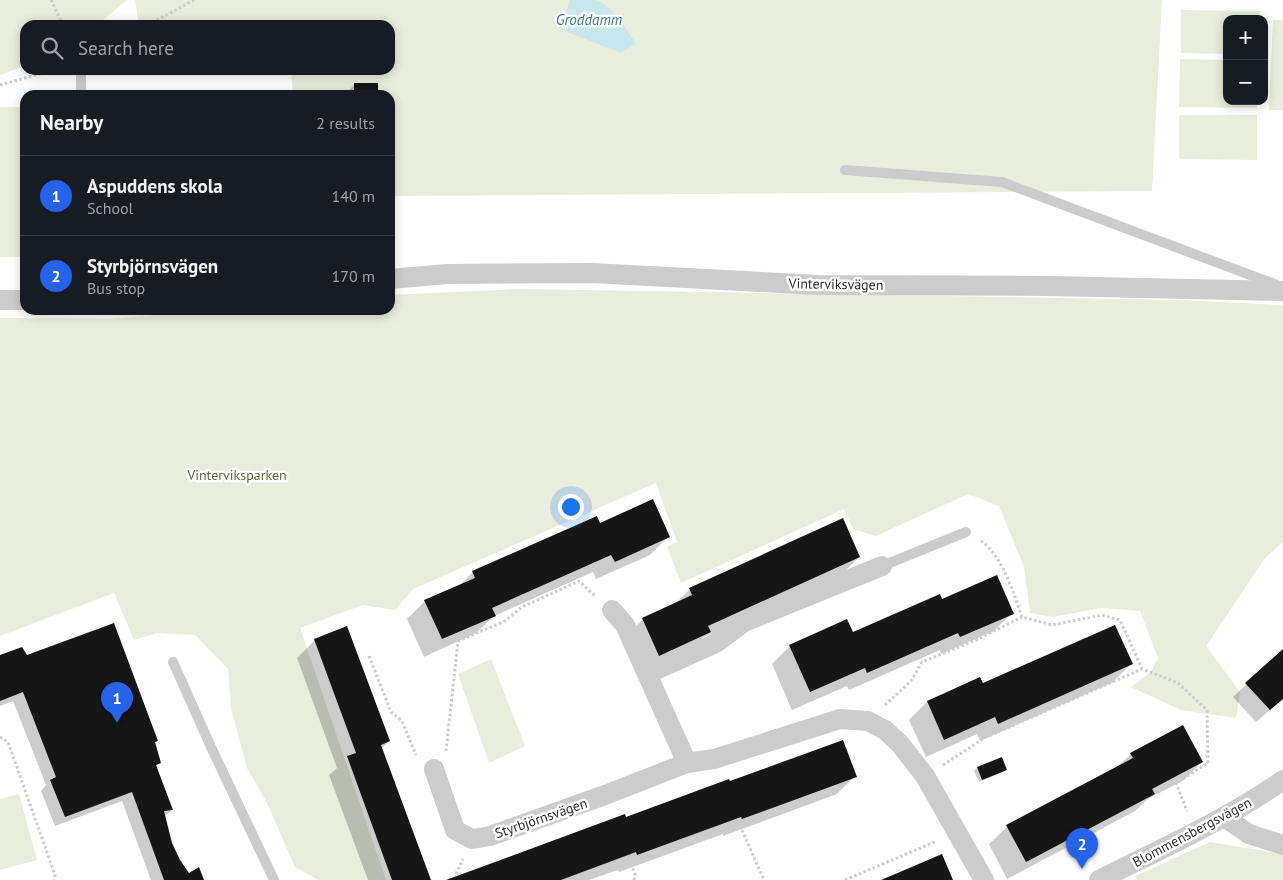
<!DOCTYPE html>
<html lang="en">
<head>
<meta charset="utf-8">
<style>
	:root { --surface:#171b24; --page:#20242c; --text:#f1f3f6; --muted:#9ea1a6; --line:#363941; --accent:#2563eb }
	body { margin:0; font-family:"PT Sans",sans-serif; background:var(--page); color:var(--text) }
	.controls { position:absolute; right:15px; top:15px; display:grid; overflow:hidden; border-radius:10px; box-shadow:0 2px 12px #0003 }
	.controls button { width:45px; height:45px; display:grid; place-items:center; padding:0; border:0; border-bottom:1px solid var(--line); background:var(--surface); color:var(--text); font:25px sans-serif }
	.you { position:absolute; left:570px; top:506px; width:18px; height:18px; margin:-12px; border:4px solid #fff; border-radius:50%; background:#1a73e8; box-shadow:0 0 0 8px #1a73e833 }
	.badge { display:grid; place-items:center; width:32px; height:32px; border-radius:50%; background:var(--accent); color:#fff; font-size:16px; font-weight:700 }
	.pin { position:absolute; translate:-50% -41px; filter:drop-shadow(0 1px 2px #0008) }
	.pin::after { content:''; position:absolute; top:26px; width:18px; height:15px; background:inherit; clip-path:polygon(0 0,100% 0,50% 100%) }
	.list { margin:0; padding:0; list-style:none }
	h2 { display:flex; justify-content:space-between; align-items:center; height:65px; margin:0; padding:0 20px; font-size:21px }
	h2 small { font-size:16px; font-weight:400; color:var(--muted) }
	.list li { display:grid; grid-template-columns:32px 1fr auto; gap:15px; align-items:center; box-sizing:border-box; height:80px; padding:0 20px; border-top:1px solid var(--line) }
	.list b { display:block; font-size:19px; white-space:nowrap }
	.list p { margin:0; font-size:16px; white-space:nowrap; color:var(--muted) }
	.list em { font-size:16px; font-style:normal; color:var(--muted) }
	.icon { flex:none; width:28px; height:28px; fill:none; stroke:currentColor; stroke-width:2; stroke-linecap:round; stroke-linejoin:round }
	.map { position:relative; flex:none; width:1283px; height:880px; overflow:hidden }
	.search { position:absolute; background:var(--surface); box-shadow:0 2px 12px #0003; left:20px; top:20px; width:375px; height:55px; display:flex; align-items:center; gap:12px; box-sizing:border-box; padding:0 18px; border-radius:15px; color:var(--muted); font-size:19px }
	.panel { position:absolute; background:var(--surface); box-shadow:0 2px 12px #0003; left:20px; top:90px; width:375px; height:225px; border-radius:15px }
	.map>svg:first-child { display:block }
</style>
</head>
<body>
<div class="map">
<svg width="1283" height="880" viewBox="0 0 1283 880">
	<rect width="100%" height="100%" fill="#fff"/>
	<path fill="#e8eddc" d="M 0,0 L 127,0 L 97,25 L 25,25 L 25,66 L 0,75 Z
		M 135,0 L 1162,0 L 1152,191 L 390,196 L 390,95 L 293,95 L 291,70 L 390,70 L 390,25 L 139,25 Z
		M 1181,10 L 1260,11 L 1260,19 L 1227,19 L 1227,54 L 1181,53 Z
		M 1273,20 L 1283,20 L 1283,110 L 1269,110 Z
		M 1180,59 L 1227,60 L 1227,101 L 1258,101 L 1257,108 L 1179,107 Z
		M 0,107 L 25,107 L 25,257 L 0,257 Z
		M 1179,115 L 1257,115 L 1257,160 L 1179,159 Z
		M 520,289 L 1178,300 L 1283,305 L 1283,542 L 1265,558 L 1206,646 L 1240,692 L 1236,718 L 1181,710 L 1131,687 L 1151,672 L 1158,658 L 1140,611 L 1101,608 L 1053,617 L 1030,613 L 1024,567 L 999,506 L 968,494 L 876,536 L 853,529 L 844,509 L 681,583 L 667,547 L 677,542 L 656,483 L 413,589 L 395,610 L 363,605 L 300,628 L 386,880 L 318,880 L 295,867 L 267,803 L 247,768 L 231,708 L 228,669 L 195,635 L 157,633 L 134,640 L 114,593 L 0,636 L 0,318 L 111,319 L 211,310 L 390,310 L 390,295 Z
		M 491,659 L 525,746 L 489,763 L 458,674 Z
		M 19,794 L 37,860 L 0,870 L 0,799 Z
		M 1210,842 L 1283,854 L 1283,880 L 1137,880 L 1135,876 Z"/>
	<path fill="#c8e6ed" d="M 570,0 C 577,0 586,0 594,0 C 612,3 627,30 636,44 L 621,53 L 567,32 L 564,19 Z"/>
	<path fill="#0003" d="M 355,84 L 377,95 L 348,95 L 348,91 Z
		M 842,520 L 859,557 L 841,575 L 704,637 L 692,650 L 641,673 L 625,637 L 643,619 L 675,604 L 690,589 Z
		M 600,524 L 668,537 L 650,555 L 596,579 L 593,572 L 494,616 L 476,633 L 424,657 L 407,619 L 425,601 L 459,586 L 473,572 Z
		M 942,601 L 1012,613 L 994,631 L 941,654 L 940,650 L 849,690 L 847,686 L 792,710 L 772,664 L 790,646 L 852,634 Z
		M 315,640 L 389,741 L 381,749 L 429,880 L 368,880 L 329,775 L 337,768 L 297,658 Z
		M 1283,651 L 1283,699 L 1256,722 L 1233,697 Z
		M 26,656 L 154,743 L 159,763 L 156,767 L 172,810 L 164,817 L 171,844 L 178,860 L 189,874 L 202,880 L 151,880 L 122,801 L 55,826 L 41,791 L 46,785 L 13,701 L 0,706 L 0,657 Z
		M 1131,664 L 1113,682 L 980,741 L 977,734 L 926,757 L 909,720 L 927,702 L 980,679 L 982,685 Z
		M 1131,754 L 1202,762 L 1184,780 L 1148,799 L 1135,811 L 1007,879 L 989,844 L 1007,827 L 1116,768 Z
		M 977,768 L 1006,769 L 1003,772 L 979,782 L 974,771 Z
		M 855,776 L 837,794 L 723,836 L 723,834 L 619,872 L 618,870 L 589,880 L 449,880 L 729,783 Z"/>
	<path fill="#161616" d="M 354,83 L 378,83 L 378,95 L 354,95 Z
		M 653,499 L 670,537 L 615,562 L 611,555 L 492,608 L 496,616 L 442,639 L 424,600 L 475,578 L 472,571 L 597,516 L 600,523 Z
		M 843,518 L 860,557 L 708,626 L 711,632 L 659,656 L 642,618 L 692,595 L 689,588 Z
		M 997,575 L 1014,614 L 960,637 L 958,633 L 867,673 L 865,668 L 810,692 L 789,645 L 847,619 L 853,632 L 940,594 L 942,599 Z
		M 114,623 L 158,741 L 155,742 L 161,763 L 156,765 L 173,810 L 164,811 L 172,843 L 180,860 L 189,873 L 199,867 L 204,880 L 164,880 L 132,792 L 65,817 L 50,780 L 56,777 L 23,692 L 0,701 L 0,655 L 22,647 L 27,655 Z
		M 1115,625 L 1133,664 L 998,724 L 995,717 L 944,740 L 927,701 L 980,677 L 983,683 Z
		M 347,626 L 390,741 L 381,745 L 431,880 L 392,880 L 347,756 L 356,753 L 314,639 Z
		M 1283,649 L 1283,699 L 1270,710 L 1245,683 Z
		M 1183,725 L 1203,762 L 1152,789 L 1155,794 L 1026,862 L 1006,825 L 1133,758 L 1130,753 Z
		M 843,740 L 857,777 L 742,819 L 741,817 L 637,855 L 636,852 L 561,880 L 446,880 L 625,814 L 626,817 L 729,779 L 730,781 Z
		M 1002,757 L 1007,770 L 982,780 L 977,767 Z
		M 942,854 L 953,880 L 881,880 L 907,869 Z"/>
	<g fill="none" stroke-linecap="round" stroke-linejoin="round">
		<path stroke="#ccc" stroke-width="3" stroke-dasharray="2.5 2.5" stroke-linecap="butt" d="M 51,0 L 63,25
			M 148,25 L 194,0
			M 0,85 L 54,70
			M 981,541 C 1002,555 1014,594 1022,617 L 1052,625 L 1102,615 L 1120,620 L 1142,669
			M 369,656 L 391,712 L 402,721 L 416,755
			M 885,705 L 911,681 L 922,662 L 976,640 L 1022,617
			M 0,737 L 8,742 L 55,875 L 54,880
			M 446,751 L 458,641 L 505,621 L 522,607 L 579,581 L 595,596
			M 943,765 L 986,737 L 1142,669 L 1178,683 L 1207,710 L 1208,763 L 1176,783 L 1187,811
			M 738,821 L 764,880
			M 629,859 L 635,874 L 634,880
			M 456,874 L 463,859
			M 845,880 L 937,841"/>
		<path stroke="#ccc" stroke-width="10" d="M 81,70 L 81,95
			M 845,170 L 1002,182 L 1277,285
			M 882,566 L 966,532
			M 173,662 L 211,747 L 274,880"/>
		<path stroke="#ccc" stroke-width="20" d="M 390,279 L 447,274 L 592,273 L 818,285 L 1049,286 L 1283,291
			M 0,300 L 25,300
			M 612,610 L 625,625 L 687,763
			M 647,674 L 716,643 L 744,622 L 882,566
			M 434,769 L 455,830 L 472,839 L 490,836 L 605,795 L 687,763 L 714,759 L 840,719 L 868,721 L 885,730 L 900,744 L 925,776 L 984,880
			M 1224,817 L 1249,834 L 1283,845
			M 1099,880 C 1161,849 1226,820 1283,780"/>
	</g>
	<g text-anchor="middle" stroke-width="5" stroke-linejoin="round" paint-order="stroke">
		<g font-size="14" fill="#2f2f2f" stroke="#fff">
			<text transform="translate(836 284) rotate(1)" y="5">Vinterviksvägen</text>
			<text transform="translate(541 818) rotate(-19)" y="5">Styrbjörnsvägen</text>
			<text transform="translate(1192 832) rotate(-28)" y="5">Blommensbergsvägen</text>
		</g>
		<g font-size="14" fill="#5c6d3a" stroke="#fff">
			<text x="237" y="480">Vinterviksparken</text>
		</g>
		<g font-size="15" font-style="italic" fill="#377e8e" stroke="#fff">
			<text x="589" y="25">Groddamm</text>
		</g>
	</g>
</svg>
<div class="controls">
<button>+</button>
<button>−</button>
</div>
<div class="you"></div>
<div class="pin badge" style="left:117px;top:723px">1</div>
<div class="pin badge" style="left:1082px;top:869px">2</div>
<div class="search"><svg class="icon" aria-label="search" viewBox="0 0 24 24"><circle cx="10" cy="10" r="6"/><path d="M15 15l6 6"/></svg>Search here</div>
<section class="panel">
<h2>Nearby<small>2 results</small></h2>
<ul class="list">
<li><span class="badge">1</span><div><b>Aspuddens skola</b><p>School</p></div><em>140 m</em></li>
<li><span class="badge">2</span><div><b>Styrbjörnsvägen</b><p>Bus stop</p></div><em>170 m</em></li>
</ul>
</section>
</div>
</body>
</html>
